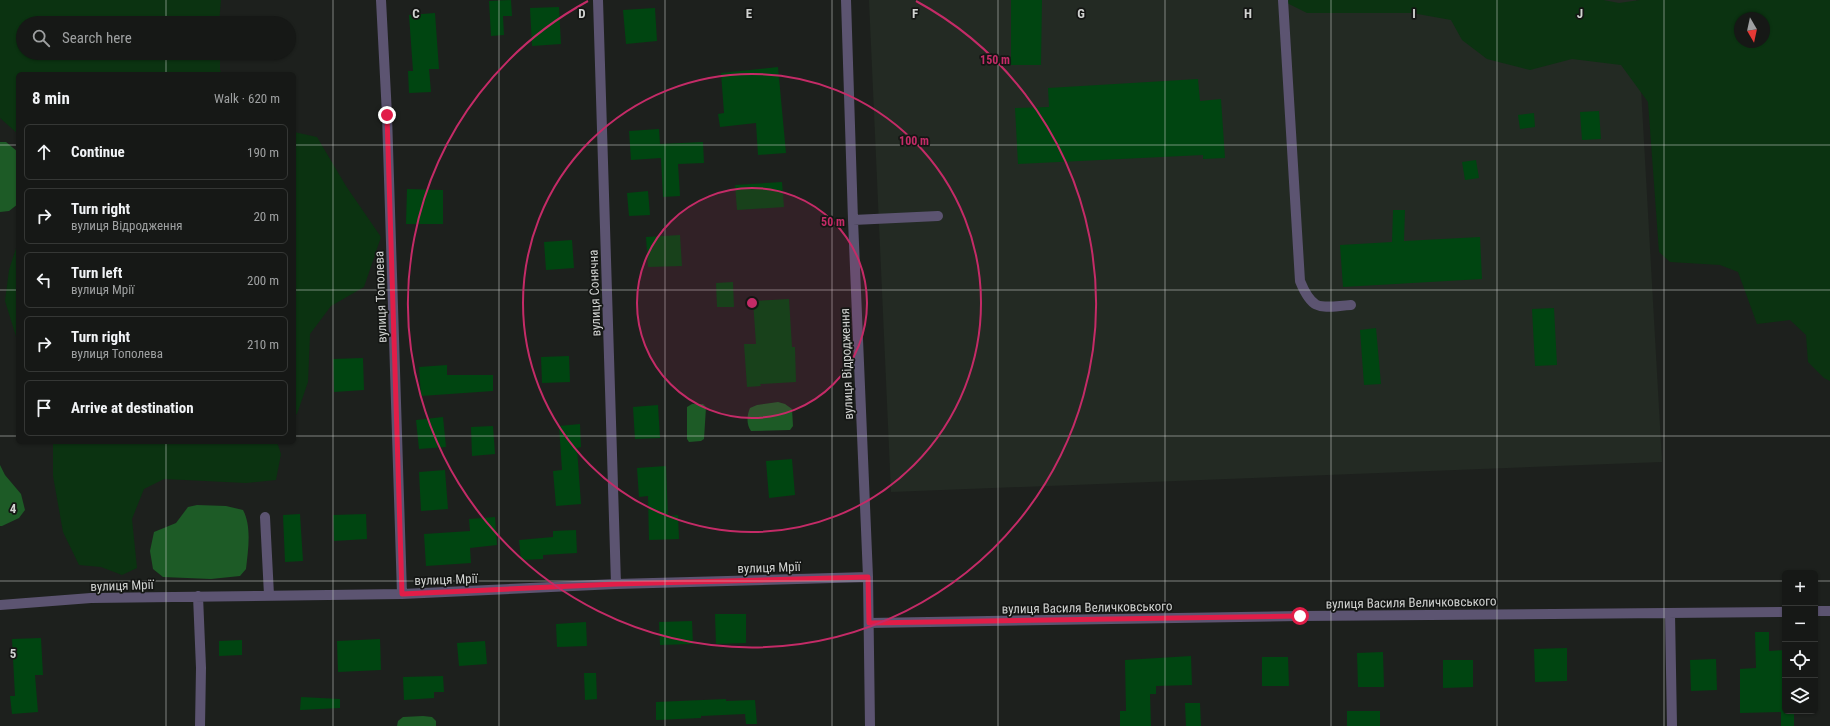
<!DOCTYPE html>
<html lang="en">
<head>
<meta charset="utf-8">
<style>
	:root { --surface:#161816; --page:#232523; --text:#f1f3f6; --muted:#9ea0a1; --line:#353735 }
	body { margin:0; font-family:"Roboto Condensed",sans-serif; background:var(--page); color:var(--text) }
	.controls { position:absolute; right:12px; bottom:12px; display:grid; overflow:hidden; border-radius:6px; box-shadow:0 1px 3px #0004 }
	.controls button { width:36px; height:36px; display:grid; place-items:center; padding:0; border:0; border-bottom:1px solid var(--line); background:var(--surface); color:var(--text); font:20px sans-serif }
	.compass { position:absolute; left:1734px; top:12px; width:36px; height:36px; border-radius:50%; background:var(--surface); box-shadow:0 1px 3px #0004; rotate:171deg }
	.stop { position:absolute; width:12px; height:12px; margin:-9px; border:3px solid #e11d48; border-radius:50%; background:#fff }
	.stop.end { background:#e11d48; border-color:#fff; box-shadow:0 1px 4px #0008 }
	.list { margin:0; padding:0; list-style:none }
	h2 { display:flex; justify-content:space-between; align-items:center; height:52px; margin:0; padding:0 16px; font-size:17px }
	h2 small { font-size:13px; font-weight:400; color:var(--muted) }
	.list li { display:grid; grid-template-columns:26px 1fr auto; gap:12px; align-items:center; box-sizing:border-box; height:56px; margin:0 8px 8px; padding:0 8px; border:1px solid var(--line); border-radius:6px }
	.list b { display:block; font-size:15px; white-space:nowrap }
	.list p { margin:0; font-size:13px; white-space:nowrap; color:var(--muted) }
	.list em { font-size:13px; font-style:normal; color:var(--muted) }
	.icon { flex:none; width:22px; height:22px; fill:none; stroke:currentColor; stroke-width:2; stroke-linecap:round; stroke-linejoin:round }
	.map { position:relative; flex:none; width:1830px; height:726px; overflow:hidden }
	.search { position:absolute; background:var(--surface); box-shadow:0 1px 3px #0004; left:16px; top:16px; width:280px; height:44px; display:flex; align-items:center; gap:10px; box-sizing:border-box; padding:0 14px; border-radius:22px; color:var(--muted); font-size:15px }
	.panel { position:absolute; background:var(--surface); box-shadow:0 1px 3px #0004; left:16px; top:72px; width:280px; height:372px; border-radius:6px }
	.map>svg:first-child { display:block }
</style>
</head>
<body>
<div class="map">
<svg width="1830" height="726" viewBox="0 0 1830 726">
	<rect width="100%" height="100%" fill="#1d201d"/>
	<path fill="#232a23" d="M 869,0 L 1636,0 L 1662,462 L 891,492 Z"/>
	<path fill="#0b3311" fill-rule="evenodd" d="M 0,0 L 221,0 L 219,23 L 23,23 L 23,53 L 220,53 L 220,70 L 222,74 L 18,74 L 18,134 L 0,118 Z
		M 1289,0 L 1603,0 L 1619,3 L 1640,0 L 1830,0 L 1830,381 L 1824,378 L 1808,362 L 1806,335 L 1790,320 L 1757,324 L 1738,272 L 1720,265 L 1670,262 L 1659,252 L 1648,102 L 1621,65 L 1572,59 L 1530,70 L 1487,59 L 1462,40 L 1451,20 L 1412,13 L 1307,13 L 1287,3 ZM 1740,18 L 1764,18 L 1764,42 L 1740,42 Z
		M 294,132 L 317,137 L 346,186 L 381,237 L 364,287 L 331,306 L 310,334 L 308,382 L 297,414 L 294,416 Z
		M 18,242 L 18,343 L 5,301 L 9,270 Z
		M 53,442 L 277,442 L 281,454 L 276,480 L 246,483 L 164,479 L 144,489 L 132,519 L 137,568 L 122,575 L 101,567 L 79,565 L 63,532 L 53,476 Z"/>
	<path fill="#1d5b26" d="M 0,142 L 6,142 L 18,152 L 18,204 L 9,211 L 0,212 Z
		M 778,402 L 785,404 L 792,409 L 793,426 L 790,430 L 751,431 C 746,424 747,415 750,408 L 757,405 Z
		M 692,404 L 703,404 L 706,407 L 704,439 L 701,441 L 689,442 L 687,439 L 687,407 Z
		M 0,465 L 5,475 L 21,494 L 25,510 L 19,518 L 2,526 L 0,526 Z
		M 197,505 L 226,506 L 243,510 C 252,527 248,550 246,569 L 240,576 L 211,579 L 163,577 L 153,569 L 150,551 L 154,532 L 176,523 L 188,507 Z
		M 423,716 L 432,717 L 436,721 L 436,726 L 397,726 L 398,721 L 403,717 Z"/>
	<path fill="#004511" d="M 511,0 L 512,16 L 503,16 L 504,35 L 491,36 L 489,1 Z
		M 1011,0 L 1042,0 L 1041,65 L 1011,65 Z
		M 559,7 L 561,44 L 532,46 L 530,8 Z
		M 655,8 L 657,41 L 626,44 L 623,10 Z
		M 435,13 L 439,69 L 429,69 L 431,92 L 409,93 L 408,71 L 413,71 L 409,15 Z
		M 778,67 L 786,153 L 758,155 L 756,123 L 720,127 L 718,114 L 724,113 L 721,73 Z
		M 1198,79 L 1200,101 L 1221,99 L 1225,158 L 1203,159 L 1203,155 L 1018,164 L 1015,108 L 1049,107 L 1048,88 Z
		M 1599,111 L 1601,139 L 1582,140 L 1580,112 Z
		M 1534,113 L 1535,127 L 1520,129 L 1518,115 Z
		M 659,129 L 660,144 L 703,142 L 704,163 L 678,164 L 680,196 L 663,197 L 661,158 L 631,160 L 629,131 Z
		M 1476,160 L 1479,178 L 1465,180 L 1462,162 Z
		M 782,182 L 784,207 L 737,210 L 735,185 Z
		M 407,189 L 443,190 L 443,224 L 406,224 Z
		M 648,191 L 650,215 L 629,216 L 627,193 Z
		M 1393,210 L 1405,210 L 1404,241 L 1480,237 L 1482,279 L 1343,287 L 1340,245 L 1392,242 Z
		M 680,235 L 682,266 L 648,267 L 646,237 Z
		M 572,240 L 574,268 L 546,270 L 544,242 Z
		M 733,282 L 734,307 L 717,307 L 716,283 Z
		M 789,299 L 792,347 L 795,347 L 796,382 L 760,384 L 761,386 L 747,387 L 744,344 L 756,344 L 753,301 Z
		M 1554,308 L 1557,365 L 1535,366 L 1532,309 Z
		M 1376,328 L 1381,384 L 1364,385 L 1360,330 Z
		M 569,356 L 570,382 L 542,383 L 541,357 Z
		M 363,358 L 364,390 L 334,392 L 333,359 Z
		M 447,365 L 447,375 L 493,375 L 493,391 L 421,396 L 419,367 Z
		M 658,405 L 660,438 L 635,439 L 633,407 Z
		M 443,417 L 446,447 L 419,449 L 416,420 Z
		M 580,424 L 581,447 L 577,448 L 581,504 L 556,506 L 553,471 L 562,470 L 559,426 Z
		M 493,426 L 495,454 L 472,456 L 471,427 Z
		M 792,459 L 795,495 L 769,498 L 766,461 Z
		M 666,466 L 668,516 L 678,515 L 679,539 L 649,540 L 648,496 L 639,497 L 637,468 Z
		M 445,470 L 448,509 L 421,511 L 419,472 Z
		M 300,514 L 303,561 L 285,562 L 283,515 Z
		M 366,514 L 367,539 L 334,541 L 333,515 Z
		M 495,517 L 497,545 L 470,548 L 471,563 L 426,566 L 424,534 L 470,531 L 469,519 Z
		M 576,530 L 577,553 L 543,555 L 543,559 L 521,560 L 519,540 L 553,537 L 553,531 Z
		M 715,614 L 746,614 L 746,643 L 716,644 Z
		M 692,621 L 693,644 L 660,645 L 659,622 Z
		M 586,622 L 587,646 L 557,647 L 556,624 Z
		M 1755,632 L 1769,632 L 1769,651 L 1785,650 L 1785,711 L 1794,711 L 1794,726 L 1781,726 L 1781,712 L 1740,713 L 1740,669 L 1756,668 Z
		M 41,638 L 43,675 L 35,675 L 38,712 L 12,714 L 10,696 L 15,696 L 12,639 Z
		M 380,639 L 381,670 L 338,672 L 337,641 Z
		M 242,640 L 242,655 L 219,656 L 219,641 Z
		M 485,641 L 487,664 L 459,666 L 457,643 Z
		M 1567,648 L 1567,681 L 1535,682 L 1534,649 Z
		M 1383,652 L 1384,687 L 1358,687 L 1357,653 Z
		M 1191,656 L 1192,685 L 1156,686 L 1156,694 L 1150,694 L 1151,726 L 1120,726 L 1120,711 L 1126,711 L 1125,660 Z
		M 1262,657 L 1288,657 L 1289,686 L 1262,686 Z
		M 1716,659 L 1717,690 L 1691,691 L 1690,660 Z
		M 1443,660 L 1473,660 L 1473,687 L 1443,688 Z
		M 584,673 L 596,673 L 597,699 L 585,700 Z
		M 443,676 L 444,692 L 434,692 L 434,698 L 404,700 L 403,677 Z
		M 301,697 L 340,699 L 340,708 L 300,710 Z
		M 726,699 L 726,701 L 755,700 L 757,724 L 746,724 L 745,714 L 701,716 L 701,718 L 656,720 L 656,702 Z
		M 1185,703 L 1200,703 L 1201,726 L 1186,726 Z
		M 1347,711 L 1380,711 L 1380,726 L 1347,726 Z"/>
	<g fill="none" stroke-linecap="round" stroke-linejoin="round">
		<path stroke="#5c5471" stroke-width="10" d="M 381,0 L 387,115 L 402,594
			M 598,0 L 616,584
			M 846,0 L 853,220 L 868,577 L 870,726
			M 1283,0 L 1300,281 C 1313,313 1321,307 1351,305
			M 853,220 L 938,216
			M 265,517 L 269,595
			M 198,596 L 201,668 L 200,726
			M 0,605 L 91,598 L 402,594 L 616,584 L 868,577
			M 1815,611 L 1830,611
			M 1670,613 L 1672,726
			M 869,623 L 1300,616 L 1785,612"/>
	</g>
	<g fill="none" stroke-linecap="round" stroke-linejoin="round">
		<path stroke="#e11d48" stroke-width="5" d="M 387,115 L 402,594 L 616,584 L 868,577 L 869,623 L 1300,616"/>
	</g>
	<path fill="none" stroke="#d1d3d1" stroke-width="1" stroke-opacity="0.55" d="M 166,0 L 166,23M 333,0 L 333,726M 499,0 L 499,726M 665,0 L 665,726M 832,0 L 832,726M 998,0 L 998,726M 1165,0 L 1165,726M 1331,0 L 1331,726M 1497,0 L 1497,726M 1664,0 L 1664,726M 166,53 L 166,74M 0,145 L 18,145M 294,145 L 1830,145M 0,290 L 18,290M 294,290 L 1830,290M 0,436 L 18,436M 294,436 L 1830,436M 166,442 L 166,726M 0,581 L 1785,581M 1815,581 L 1830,581"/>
	<circle cx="752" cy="303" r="115" fill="#c42b67" fill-opacity=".12"/>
	<g fill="none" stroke="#c42b67" stroke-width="2">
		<circle cx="752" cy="303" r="115"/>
		<circle cx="752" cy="303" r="229"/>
		<path d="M916 1A344 344 0 1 1 588 1"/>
	</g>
	<g text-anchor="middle" stroke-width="3.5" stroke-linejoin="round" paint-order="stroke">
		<g font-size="13" fill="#d1d3d1" stroke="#141614">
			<text transform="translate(594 293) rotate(-92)" y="5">вулиця Сонячна</text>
			<text transform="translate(380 297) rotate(-92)" y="5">вулиця Тополева</text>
			<text transform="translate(846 364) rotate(-92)" y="5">вулиця Відродження</text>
			<text transform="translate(769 567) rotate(-2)" y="5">вулиця Мрії</text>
			<text transform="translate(446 579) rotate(-2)" y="5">вулиця Мрії</text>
			<text transform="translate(122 585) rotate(-2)" y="5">вулиця Мрії</text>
			<text transform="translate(1411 602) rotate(-1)" y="5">вулиця Василя Величковського</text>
			<text transform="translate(1087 607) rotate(-1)" y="5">вулиця Василя Величковського</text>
		</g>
	</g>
	<g font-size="13" text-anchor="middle" font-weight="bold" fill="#d1d3d1" stroke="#141614" stroke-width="3.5" stroke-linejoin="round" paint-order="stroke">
		<text x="416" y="18">C</text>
		<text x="582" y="18">D</text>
		<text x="749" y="18">E</text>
		<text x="915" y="18">F</text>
		<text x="1081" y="18">G</text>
		<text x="1248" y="18">H</text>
		<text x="1414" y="18">I</text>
		<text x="1580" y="18">J</text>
		<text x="13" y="513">4</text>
		<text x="13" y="658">5</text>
	</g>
	<circle cx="752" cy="303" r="6" fill="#c42b67" stroke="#141614" stroke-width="2"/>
	<g font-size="12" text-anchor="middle" font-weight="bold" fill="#c42b67" stroke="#141614" stroke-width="3.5" stroke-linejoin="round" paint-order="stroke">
		<text x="995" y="64">150 m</text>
		<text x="914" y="145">100 m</text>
		<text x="833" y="226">50 m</text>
	</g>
</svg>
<div class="controls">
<button>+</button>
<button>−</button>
<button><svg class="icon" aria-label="locate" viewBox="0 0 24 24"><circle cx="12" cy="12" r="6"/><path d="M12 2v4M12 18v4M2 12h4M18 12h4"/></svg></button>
<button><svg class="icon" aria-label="layers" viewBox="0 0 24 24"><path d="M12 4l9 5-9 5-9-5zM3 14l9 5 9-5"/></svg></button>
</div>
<svg class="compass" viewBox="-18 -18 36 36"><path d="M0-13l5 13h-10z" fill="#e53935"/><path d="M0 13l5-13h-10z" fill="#9ea0a1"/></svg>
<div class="stop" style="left:1300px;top:616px"></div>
<div class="stop end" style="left:387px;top:115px"></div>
<div class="search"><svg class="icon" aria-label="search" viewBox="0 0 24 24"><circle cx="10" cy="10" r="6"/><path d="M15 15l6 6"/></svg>Search here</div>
<section class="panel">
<h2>8 min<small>Walk · 620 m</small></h2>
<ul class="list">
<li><svg class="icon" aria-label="ahead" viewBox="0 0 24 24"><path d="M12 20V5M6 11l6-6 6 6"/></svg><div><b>Continue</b></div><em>190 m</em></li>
<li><svg class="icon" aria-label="right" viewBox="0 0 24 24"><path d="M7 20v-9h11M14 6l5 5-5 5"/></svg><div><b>Turn right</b><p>вулиця Відродження</p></div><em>20 m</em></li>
<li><svg class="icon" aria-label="left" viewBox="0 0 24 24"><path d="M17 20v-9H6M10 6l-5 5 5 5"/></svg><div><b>Turn left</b><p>вулиця Мрії</p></div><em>200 m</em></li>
<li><svg class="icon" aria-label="right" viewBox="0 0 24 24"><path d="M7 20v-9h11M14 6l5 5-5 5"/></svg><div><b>Turn right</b><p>вулиця Тополева</p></div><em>210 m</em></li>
<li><svg class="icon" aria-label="arrive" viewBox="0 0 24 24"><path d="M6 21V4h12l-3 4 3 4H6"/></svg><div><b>Arrive at destination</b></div></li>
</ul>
</section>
</div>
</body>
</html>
